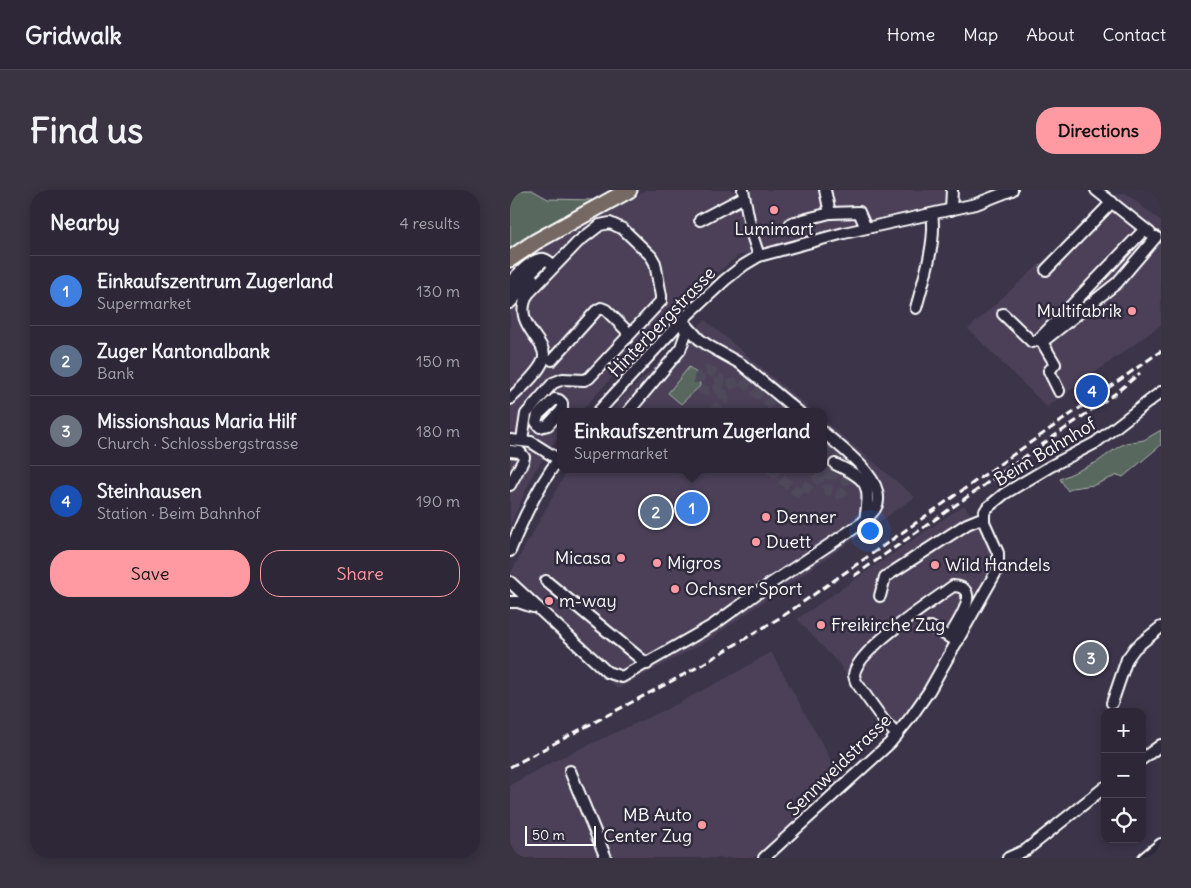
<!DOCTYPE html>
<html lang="en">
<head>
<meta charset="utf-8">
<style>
	:root { --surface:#2d2737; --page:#393342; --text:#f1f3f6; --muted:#a7a5ad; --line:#484452; --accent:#ff9aa2 }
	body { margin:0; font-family:Delius,sans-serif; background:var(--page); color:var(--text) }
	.controls { position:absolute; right:15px; bottom:15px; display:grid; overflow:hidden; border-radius:10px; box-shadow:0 2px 12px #0003 }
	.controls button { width:45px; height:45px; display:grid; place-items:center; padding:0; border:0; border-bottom:1px solid var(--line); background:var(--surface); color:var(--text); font:25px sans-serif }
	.scale { position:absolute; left:15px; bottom:12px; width:71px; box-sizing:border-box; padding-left:5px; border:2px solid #fff; border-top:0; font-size:14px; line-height:18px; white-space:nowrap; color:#fff; -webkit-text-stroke:4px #2f2a3d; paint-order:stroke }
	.you { position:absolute; left:359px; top:340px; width:18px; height:18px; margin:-12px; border:4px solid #fff; border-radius:50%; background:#1a73e8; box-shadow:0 0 0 8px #1a73e833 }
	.badge { display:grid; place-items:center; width:32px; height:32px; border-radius:50%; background:var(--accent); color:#fff; font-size:16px; font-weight:700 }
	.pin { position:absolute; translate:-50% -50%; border:2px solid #fff; box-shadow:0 1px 5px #0006 }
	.popup { position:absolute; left:47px; top:218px; width:270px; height:65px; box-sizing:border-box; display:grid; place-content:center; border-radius:10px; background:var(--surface); filter:drop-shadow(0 1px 4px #0005); font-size:16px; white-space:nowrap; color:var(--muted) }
	.popup b { font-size:19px; color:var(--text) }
	.popup::after { content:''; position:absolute; left:50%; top:100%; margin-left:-10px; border:10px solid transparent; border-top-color:var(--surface) }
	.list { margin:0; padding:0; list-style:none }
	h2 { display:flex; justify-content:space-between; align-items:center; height:65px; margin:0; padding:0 20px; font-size:21px }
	h2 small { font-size:16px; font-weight:400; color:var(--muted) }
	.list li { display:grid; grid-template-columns:32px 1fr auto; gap:15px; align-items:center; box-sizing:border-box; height:70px; padding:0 20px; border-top:1px solid var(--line) }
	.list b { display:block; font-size:19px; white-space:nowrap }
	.list p { margin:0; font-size:16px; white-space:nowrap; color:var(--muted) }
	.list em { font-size:16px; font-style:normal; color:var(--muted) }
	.actions { display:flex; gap:10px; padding:15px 20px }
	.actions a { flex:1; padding:11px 0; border:1px solid var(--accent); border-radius:20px; text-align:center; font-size:18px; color:var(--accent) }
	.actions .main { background:var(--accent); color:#111 }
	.icon { flex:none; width:28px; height:28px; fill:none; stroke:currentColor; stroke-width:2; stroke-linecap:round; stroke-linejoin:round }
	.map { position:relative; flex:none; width:651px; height:668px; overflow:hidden; border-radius:20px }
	header { display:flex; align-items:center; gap:30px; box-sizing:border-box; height:70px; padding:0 25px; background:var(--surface); border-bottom:1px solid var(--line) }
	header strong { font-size:24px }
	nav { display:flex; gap:28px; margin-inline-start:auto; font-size:18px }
	.intro { display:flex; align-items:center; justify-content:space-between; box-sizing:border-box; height:120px; padding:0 30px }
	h1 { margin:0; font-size:35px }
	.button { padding:12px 22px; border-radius:20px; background:var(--accent); color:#111; font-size:18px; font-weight:700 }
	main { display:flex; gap:30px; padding:0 30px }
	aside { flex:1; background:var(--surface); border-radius:20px; box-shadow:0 2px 12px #0003 }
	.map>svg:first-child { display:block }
	.built { fill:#4b4158 }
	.green { fill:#59685e; stroke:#acb4ae }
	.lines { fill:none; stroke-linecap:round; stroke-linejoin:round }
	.minor-tunnel { stroke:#50485b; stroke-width:10; stroke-dasharray:10 5; stroke-linecap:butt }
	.minor-casing { stroke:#fff; stroke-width:14 }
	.highway-casing { stroke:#fff; stroke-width:19 }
	.minor { stroke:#2f2a3d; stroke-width:10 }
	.highway { stroke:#766964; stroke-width:15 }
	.rail { stroke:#fff; stroke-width:3; stroke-dasharray:8 4; stroke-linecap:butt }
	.poi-dot { fill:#ff9aa2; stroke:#2f2a3d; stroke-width:2 }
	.labels { text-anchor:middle; stroke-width:5; stroke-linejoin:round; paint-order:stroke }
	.poi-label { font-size:18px; fill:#fff; stroke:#2f2a3d; text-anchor:start }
	.street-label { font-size:18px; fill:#fff; stroke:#2f2a3d }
</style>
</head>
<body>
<header>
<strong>Gridwalk</strong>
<nav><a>Home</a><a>Map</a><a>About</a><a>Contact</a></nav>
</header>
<div class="intro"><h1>Find us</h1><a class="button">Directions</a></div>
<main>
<aside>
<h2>Nearby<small>4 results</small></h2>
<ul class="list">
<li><span class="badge" style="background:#3f7fe0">1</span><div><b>Einkaufszentrum Zugerland</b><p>Supermarket</p></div><em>130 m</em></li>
<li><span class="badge" style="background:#5c6f8a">2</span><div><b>Zuger Kantonalbank</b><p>Bank</p></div><em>150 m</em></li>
<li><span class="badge" style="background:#6b7280">3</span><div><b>Missionshaus Maria Hilf</b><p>Church · Schlossbergstrasse</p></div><em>180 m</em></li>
<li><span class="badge" style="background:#1a4fb4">4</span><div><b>Steinhausen</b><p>Station · Beim Bahnhof</p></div><em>190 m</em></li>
</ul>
<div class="actions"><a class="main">Save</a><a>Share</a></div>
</aside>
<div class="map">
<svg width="651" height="668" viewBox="0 0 651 668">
	<rect width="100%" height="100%" fill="#3c3449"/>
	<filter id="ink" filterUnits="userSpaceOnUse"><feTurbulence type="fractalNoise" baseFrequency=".02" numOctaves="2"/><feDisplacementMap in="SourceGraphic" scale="10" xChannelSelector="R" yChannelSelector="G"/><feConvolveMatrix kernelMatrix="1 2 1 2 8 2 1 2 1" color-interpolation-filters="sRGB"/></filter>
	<g filter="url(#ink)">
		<g class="built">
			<path d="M136,0H446L448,8L432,15L356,38L260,62L229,65L176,108L70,222H51V243L24,282L0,336V80L31,58Z"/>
			<path d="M615,3L651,31V135L537,217L458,139L606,5Z"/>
			<path d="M195,130L304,222H100L119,201Z"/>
			<path d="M313,230L405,307L197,451L108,499L47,444L0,405V384L58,279H313Z"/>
			<path d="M454,315L470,338L478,356L482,370L480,383L418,495L393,528L378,544L328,473L287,429Z"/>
			<path d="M261,462L331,588L244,668H0V595L46,570L159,518L229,481Z"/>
		</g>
		<g class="green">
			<path d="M0,0H22L38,9L82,10L12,49L0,58Z"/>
			<path d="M179,177L189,185L190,196L171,214L158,203Z"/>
			<path d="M651,240V255L613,287L608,285L584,295L562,298L558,301L550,289L587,272L608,257L616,253L634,250Z"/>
		</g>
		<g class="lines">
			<g class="minor-tunnel">
				<path d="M203,222L214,209L209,187L207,184L197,180L189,187C185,213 220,195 231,190L270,222"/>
				<path d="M313,258L322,264L328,262"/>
				<path d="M260,279L291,305C294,301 298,295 302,292C310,287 326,281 334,287L337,296L333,302L328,304L319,301C313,290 319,283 325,274"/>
			</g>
			<g class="minor-casing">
				<g id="minor">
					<path d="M233,0L242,45L249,66"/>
					<path d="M315,0L320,23"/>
					<path d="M586,0L640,43"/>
					<path d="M441,20L442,0"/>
					<path d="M190,30L234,7"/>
					<path d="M281,33L320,23L349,22L356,38"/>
					<path d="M536,80L602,12"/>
					<path d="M0,92C7,85 23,67 34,69C38,70 41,73 44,76"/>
					<path d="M0,103L33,71"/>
					<path d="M0,113L23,89"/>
					<path d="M406,118C413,92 427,51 422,24"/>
					<path d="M493,124L522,152L528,150L635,39"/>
					<path d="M172,130L189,149L199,156L231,174L289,222"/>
					<path d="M42,170L86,121L91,118L96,120L115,139L117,142V148"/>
					<path d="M549,201L539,181L545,174L532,152L607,93L646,47"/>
					<path d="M0,209C11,198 27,185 33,171C41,151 0,136 18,104L68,52L90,35L100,33L113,39L141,66L145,73L151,106V111L79,188L74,190L53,189L43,193L16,224L12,250"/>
					<path d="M45,209L49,210L52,213V220L38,235L30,237L26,232L28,225Z"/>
					<path d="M88,222L172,130L215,90L234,75L249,66L334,43L466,14L502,0"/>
					<path d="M118,222L170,160L176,143L173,134"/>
					<path d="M0,250L21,252L51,271"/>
					<path d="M0,261L10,262L14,267L13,271L0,295"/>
					<path d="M325,274C358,290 361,294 355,330"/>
					<path d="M0,361C13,328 29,294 51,266"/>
					<path d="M36,391L137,474"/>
					<path d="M0,392L97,482L112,487L203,435L260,394L355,331C358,327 362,323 365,319C381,292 330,257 313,242"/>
					<path d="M370,406L375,387L457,334L474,327"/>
					<path d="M0,412H8L23,417"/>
					<path d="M421,437L439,447"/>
					<path d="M602,513L617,469L625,458L651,437"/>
					<path d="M387,545L374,531L346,492C346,492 344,486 344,485C346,460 423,411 443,396C474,397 446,435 439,447L448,451"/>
					<path d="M632,569L651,555"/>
					<path d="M60,581L96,668"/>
					<path d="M254,668L380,553L401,527L419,501L486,382L488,373V363L474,332V323L477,318L494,304L541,276L585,253L651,202"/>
					<path d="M498,668L516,660L595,597"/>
					<path d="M634,668L651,654"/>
				</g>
			</g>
			<g class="highway-casing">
				<path id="highway" d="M0,69L25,52L119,0"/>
			</g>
			<use href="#minor" class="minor"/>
			<use href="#highway" class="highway"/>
			<g class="rail">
				<path d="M344,386L606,203L630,183"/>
				<path d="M0,577L188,477L276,424L651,161"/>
			</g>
		</g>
	</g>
	<g class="poi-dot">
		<circle cx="264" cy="20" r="5"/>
		<circle cx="622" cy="121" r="5"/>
		<circle cx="256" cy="327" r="5"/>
		<circle cx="246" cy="352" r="5"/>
		<circle cx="111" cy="368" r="5"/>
		<circle cx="147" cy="373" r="5"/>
		<circle cx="425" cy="375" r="5"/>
		<circle cx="165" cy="399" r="5"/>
		<circle cx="39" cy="411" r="5"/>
		<circle cx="311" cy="435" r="5"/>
		<circle cx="192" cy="635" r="5"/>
	</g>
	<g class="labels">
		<g class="poi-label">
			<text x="264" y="45" text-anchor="middle">Lumimart</text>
			<text x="612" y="127" text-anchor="end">Multifabrik</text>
			<text x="266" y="333">Denner</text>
			<text x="256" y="358">Duett</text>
			<text x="101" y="374" text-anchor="end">Micasa</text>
			<text x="157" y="379">Migros</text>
			<text x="435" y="381">Wild Handels</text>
			<text x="175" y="405">Ochsner Sport</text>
			<text x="49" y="417">m-way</text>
			<text x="321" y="441">Freikirche Zug</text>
			<text x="182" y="631" text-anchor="end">MB Auto<tspan x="182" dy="21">Center Zug</tspan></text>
		</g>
		<g class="street-label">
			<text transform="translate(152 132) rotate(-46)" y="6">Hinterbergstrasse</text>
			<text transform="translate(535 262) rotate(-31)" y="6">Beim Bahnhof</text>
			<text transform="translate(329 575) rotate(-44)" y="6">Sennweidstrasse</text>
		</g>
	</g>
</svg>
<div class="controls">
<button>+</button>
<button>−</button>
<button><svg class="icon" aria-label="locate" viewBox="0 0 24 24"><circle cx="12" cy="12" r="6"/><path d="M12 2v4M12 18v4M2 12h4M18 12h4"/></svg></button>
</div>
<div class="scale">50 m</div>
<div class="you"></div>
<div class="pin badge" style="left:182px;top:318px;background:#3f7fe0">1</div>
<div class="popup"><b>Einkaufszentrum Zugerland</b>Supermarket</div>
<div class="pin badge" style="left:146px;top:322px;background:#5c6f8a">2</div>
<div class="pin badge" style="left:581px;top:468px;background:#6b7280">3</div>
<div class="pin badge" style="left:582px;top:201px;background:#1a4fb4">4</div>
</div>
</main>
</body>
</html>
